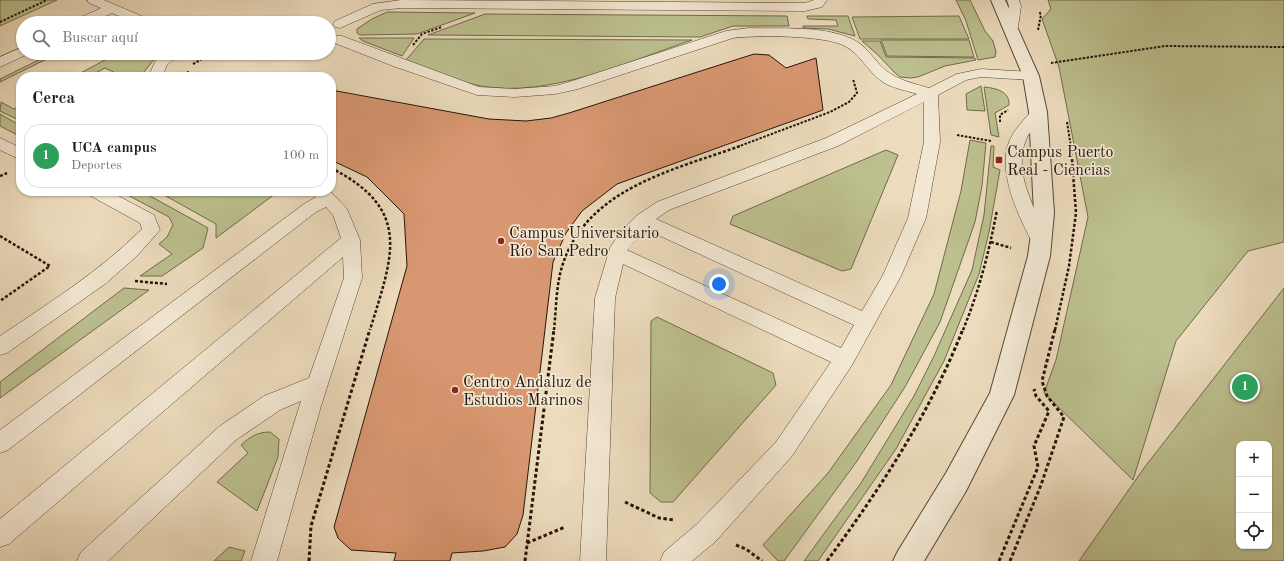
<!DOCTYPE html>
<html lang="es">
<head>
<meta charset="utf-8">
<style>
	:root { --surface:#fff; --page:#f2f2f2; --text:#222; --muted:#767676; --line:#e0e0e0; --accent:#b45309 }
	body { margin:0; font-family:"Old Standard TT",serif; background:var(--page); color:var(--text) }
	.controls { position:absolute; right:12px; bottom:12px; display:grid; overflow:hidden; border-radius:8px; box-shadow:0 1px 3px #0004 }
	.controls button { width:36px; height:36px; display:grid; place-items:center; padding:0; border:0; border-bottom:1px solid var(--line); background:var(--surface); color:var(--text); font:20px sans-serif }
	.you { position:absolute; left:719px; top:284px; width:14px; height:14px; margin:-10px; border:3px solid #fff; border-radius:50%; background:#1a73e8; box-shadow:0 0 0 6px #1a73e833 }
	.badge { display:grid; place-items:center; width:26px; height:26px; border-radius:50%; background:var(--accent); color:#fff; font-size:13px; font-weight:700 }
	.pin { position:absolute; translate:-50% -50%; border:2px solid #fff; box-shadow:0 1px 4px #0006 }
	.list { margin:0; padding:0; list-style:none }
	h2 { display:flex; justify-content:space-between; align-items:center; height:52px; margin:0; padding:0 16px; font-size:17px }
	h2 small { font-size:13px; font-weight:400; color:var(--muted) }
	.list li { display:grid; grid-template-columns:26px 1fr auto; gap:12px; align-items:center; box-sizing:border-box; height:64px; margin:0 8px 8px; padding:0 8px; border:1px solid var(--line); border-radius:16px }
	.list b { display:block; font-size:15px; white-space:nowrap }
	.list p { margin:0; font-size:13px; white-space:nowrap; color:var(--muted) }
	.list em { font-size:13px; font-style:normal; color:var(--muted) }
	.icon { flex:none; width:22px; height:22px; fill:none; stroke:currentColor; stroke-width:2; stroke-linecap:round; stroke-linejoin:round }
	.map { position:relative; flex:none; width:1284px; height:561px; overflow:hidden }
	.search { position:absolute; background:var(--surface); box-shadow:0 1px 3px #0004; left:16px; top:16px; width:320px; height:44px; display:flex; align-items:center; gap:10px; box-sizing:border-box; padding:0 14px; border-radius:22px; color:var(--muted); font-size:15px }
	.panel { position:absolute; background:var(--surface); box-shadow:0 1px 3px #0004; left:16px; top:72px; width:320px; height:124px; border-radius:16px }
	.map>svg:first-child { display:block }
	.green { fill:#bcbf8e; stroke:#706a4c; fill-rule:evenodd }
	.building { fill:#d89770; stroke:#24140b }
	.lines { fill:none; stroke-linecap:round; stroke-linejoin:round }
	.service-casing { stroke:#564637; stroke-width:1 }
	.tertiary-casing { stroke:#564637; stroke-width:2 }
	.path-far2 { stroke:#24140b; stroke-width:2; stroke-dasharray:2.5 1.5; stroke-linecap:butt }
	.path-far1 { stroke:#24140b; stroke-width:2.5; stroke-dasharray:3 2; stroke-linecap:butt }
	.path { stroke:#24140b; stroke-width:3; stroke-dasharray:3.5 2.5; stroke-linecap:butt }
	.service { fill:#f3e8d3; fill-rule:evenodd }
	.tertiary { fill:#f3e8d3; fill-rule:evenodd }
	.poi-dot { fill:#8f2418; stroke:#f3e8d3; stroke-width:1.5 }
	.labels { text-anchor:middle; stroke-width:3.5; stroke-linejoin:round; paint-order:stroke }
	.poi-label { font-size:16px; fill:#24140b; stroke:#f3e8d3; text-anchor:start }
</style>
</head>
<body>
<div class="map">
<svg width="1284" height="561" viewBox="0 0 1284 561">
	<rect width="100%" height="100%" fill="#ecdbbc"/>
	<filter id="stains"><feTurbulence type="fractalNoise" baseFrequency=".005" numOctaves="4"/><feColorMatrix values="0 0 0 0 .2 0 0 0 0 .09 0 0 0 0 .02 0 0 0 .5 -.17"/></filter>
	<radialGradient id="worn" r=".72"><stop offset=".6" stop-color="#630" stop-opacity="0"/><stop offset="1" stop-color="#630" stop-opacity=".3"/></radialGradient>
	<g class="green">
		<path d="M0,0H57L0,26Z"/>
		<path d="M956,0H970L985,31L993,41L996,52L995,57L978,60L966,21Z"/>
		<path d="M1048,0H1284V242L1248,251L1176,341L1133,480L1044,393L1056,360L1088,217L1059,67L1042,19L1051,9Z"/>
		<path d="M387,12L475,13L417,34L360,35L357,33V29L372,19Z"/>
		<path d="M485,14L787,16L789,26H733L700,37L428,35Z"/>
		<path d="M807,16H848L855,36L828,29L803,28V26H838L836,20L808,19Z"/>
		<path d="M959,16L969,39H860L852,17Z"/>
		<path d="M359,38H414L402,56L363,41Z"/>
		<path d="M424,39L692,40C627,62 549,98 481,86C459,82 428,68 406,60Z"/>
		<path d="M881,40H969L974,57L887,56Z"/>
		<path d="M862,41H880L886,57L975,58L976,60L945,66L918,77L910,78L900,77L894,72L878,55Z"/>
		<path d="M53,53H59L0,82V79Z"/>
		<path d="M118,53H159L140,77H124L105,68L88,77H73Z"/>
		<path d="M981,86L985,111L967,110L966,94Z"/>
		<path d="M984,87C995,88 1010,91 1009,105L995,113L999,137L991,135Z"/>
		<path d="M1,102L14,109L21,105V121L0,111Z"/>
		<path d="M0,114L21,126V137L0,126Z"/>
		<path d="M970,140L986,143L982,186L975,222L940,322L905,387L857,461L784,561H778L763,545L828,473L891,385L934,294L961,191Z"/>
		<path d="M991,146H994L993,167L1000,170L989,232L979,274L944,361L896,449L818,561H804L861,483L914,396L934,356L972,270L984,215Z"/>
		<path d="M886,150L898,155L851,269L842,271L730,224L733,216Z"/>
		<path d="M120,191H141L208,228L203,248L162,276H140L172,254L159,244L167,237L173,225L169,217Z"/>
		<path d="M157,191H279L216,238V224Z"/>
		<path d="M124,288L149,290L0,398V382Z"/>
		<path d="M1284,288V561H1079L1144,468ZM1239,444H1269V546H1239Z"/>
		<path d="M657,317L773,373L776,385L673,502H661L650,493L651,321Z"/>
		<path d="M270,432L279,439L278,457L257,511L217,482L248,453L241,445C250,437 257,432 270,432Z"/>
		<path d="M229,547L245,551L241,561H214Z"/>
	</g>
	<path class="building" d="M754,54L769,55L786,68L816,58L823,110L617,184L582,211L566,233L553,262L523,515L517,534L505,547L483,551L452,553L450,561H394L396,553L351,550L338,538L334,527L407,266L404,214L367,177L331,160V90L489,119L526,121L551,118L569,113Z"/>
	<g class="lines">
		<g class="service-casing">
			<g id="service">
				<path d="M87,0H104L151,20L153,23H135L112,13L91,23H73L75,20L101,8L89,3Z"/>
				<path d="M401,0L805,3L814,0H827L822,7L805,11L401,8L381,10L340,28L335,27L333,24L335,21L373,4Z"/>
				<path d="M1007,0H1019L1021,6L1018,27L1016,30H1006L1004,27L1009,6Z"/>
				<path d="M749,28C780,29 828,25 856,41C870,49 877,66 891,74C902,81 916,84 929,88L957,74L981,69L1031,72L1036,73L1038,76L1036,79L1031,80L981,77L966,80L938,95L940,142L926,218L901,276L852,365L792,456L715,542L692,561H660L664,552L697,524L776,442L831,362L623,264L615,298L606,561H580L595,298L610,248L619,234L636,216L657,202L826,138L917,94C905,90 890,88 880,80C867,70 860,54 845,46C824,35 757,35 733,38L578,89L555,94L515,97L477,95L393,66L332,42L330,39L332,36H342L479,87L515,89L555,86L569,82L726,31ZM924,102V142L908,218L883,275L862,311L656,219L669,210L838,146ZM645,229L854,325L841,348L627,250Z"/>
				<path d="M23,47V53L28,54L0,67V57Z"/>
				<path d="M165,53H180L167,65L162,77H148L156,60Z"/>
				<path d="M1038,107L1043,109L1046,112C1039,121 1030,130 1026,140C1012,172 1036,211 1049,240L1046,245L1040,247L1034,245C1019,219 997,171 1009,142C1014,129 1025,119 1033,109Z"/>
				<path d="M0,138L21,148V160L0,150Z"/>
				<path d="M87,191H109L154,215L160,230L136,257L105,284L7,353L0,355V336C49,303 100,271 142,229L140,223L89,195Z"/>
				<path d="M311,191H330L347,209L360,240L362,278L321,406L277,561H251L301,401L280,410L236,440L108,561H77L81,552L220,426L264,396L309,378L344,278L343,257L9,544L0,547V519L341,238L333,215L326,207L316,212L8,450L0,453V430L304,204L316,197Z"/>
			</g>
		</g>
		<g class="tertiary-casing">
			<path id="tertiary" d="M991,0H1005L1039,76L1047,112L1054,213L1050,256L1014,395L966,491L924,561H893L898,551L946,473L990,393L1028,256L1034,213L1029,112L1023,76Z"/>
		</g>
		<g class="path-far2">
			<path d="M0,22L47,0"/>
			<path d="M1038,30L1041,15L1039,11"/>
			<path d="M413,45L422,34L442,27"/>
			<path d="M1051,63L1165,46L1284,47"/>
			<path d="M193,64L213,53"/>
			<path d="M185,77L189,70"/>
			<path d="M1000,122V115L1008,110"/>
			<path d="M1067,122L1071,147"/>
			<path d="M957,135L991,141"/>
			<path d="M737,147L830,112L849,102L857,93L853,79"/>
		</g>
		<g class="path-far1">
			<path d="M331,168C414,210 392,257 370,330"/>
			<path d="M0,176L7,173"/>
			<path d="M0,236L50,266L0,301"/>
			<path d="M991,242L1011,248"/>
			<path d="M135,281L167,284"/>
			<path d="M554,330C556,311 556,289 561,270C584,189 671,171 740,146"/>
			<path d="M963,330C979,291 989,252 997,210"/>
			<path d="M1055,330L1069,266L1076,213L1071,146"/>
		</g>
		<g class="path">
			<path d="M625,502L659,518L674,520"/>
			<path d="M527,543L565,527"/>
			<path d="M736,545L746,549L762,561"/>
			<path d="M309,561L311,526L370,329"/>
			<path d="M525,561L554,329"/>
			<path d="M827,561C880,489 930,413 963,329"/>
			<path d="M999,561L1038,467L1034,446L1049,411L1036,396L1034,389"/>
			<path d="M1010,561L1041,485L1064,417L1047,396L1042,381L1055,329"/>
		</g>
		<use href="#service" class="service"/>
		<use href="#tertiary" class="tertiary"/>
	</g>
	<g class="poi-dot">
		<rect x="995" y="156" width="8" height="8" rx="2"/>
		<circle cx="501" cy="241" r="4"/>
		<circle cx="455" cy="390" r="4"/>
	</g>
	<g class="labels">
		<g class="poi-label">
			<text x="1007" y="157">Campus Puerto<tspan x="1007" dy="18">Real - Ciencias</tspan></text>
			<text x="509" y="238">Campus Universitario<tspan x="509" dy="18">Río San Pedro</tspan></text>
			<text x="463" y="387">Centro Andaluz de<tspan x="463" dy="18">Estudios Marinos</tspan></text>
		</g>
	</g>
	<rect width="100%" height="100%" filter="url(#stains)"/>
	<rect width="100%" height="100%" fill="url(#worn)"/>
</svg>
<div class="controls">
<button>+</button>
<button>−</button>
<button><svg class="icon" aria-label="locate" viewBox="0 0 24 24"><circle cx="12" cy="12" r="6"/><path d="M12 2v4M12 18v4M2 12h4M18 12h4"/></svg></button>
</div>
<div class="you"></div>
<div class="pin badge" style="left:1245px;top:387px;background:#2e9e5b">1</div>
<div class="search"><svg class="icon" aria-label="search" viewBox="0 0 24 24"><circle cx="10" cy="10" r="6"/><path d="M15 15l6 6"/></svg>Buscar aquí</div>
<section class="panel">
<h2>Cerca<small></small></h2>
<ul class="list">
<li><span class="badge" style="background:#2e9e5b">1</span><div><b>UCA campus</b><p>Deportes</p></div><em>100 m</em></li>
</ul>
</section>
</div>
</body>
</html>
